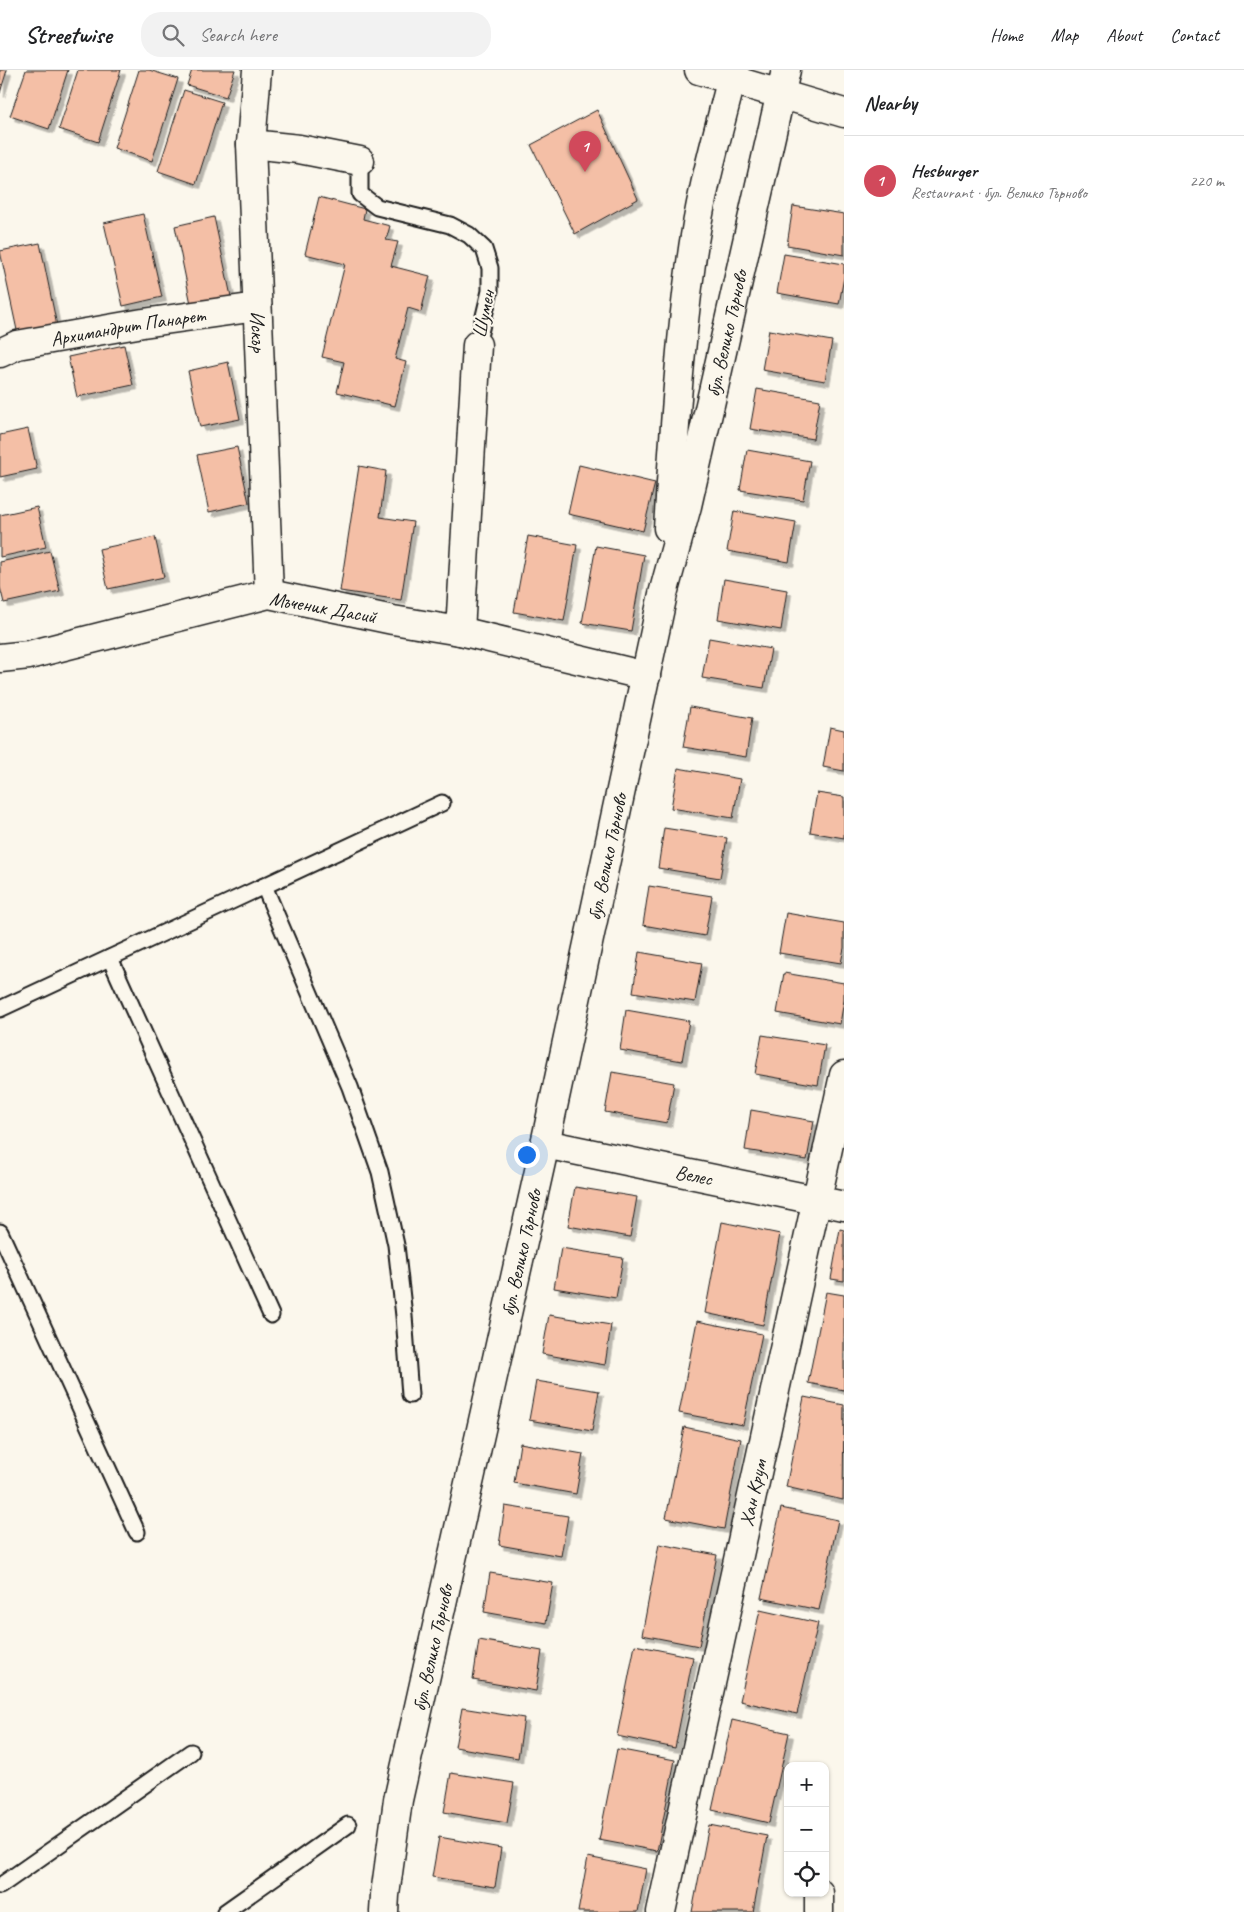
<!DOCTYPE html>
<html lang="en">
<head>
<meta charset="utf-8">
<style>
	:root { --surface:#fff; --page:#f2f2f2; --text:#202124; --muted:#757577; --line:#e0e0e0; --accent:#d1495b }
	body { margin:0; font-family:Caveat,sans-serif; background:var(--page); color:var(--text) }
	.controls { position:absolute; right:15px; bottom:15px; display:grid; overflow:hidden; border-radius:10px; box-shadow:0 1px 4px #0004 }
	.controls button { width:45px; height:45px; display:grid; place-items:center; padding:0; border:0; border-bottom:1px solid var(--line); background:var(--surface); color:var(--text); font:25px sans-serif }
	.you { position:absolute; left:526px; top:1084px; width:18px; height:18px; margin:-12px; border:4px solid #fff; border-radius:50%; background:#1a73e8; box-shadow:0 0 0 8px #1a73e833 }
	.badge { display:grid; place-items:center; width:32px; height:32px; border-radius:50%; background:var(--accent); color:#fff; font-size:16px; font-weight:700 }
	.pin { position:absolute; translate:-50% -41px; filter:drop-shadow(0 1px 2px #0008) }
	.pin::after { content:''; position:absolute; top:26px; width:18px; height:15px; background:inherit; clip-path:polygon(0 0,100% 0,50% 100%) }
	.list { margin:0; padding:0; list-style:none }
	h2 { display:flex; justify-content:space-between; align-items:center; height:65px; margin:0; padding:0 20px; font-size:21px }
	h2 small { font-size:16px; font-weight:400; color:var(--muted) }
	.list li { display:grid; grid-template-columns:32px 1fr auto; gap:15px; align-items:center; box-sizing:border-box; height:90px; padding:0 20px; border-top:1px solid var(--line) }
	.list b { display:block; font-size:19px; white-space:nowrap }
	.list p { margin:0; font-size:16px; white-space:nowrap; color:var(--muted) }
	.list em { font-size:16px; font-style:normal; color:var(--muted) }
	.icon { flex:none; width:28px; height:28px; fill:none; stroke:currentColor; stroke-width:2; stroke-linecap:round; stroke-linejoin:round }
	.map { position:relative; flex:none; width:844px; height:1842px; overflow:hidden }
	header { display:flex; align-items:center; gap:30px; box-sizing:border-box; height:70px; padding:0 25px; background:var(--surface); border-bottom:1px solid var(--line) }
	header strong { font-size:24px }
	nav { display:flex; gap:28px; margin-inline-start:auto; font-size:18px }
	.search { width:350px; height:45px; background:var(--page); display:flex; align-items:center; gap:12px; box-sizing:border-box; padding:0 18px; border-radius:20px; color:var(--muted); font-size:19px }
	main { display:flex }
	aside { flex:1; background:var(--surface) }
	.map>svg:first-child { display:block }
	.building { fill:#f4bfa6; stroke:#1c1c1c; filter:url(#shadow) }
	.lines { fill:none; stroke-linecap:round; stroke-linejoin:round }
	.service-casing { stroke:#1c1c1c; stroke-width:19 }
	.minor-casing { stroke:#1c1c1c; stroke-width:31 }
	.tertiary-casing { stroke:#1c1c1c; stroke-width:31 }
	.secondary-casing { stroke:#1c1c1c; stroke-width:31 }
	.service { stroke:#fbf7ec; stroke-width:15 }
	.minor { stroke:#fbf7ec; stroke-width:28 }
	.tertiary { stroke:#fbf7ec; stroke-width:28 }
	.secondary { stroke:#fbf7ec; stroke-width:28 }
	.labels { text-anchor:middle; stroke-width:4.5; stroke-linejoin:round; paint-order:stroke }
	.street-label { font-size:20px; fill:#1c1c1c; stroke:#fbf7ec }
</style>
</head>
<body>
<header>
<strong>Streetwise</strong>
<div class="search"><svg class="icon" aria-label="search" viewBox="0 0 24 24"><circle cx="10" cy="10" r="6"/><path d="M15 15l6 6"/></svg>Search here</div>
<nav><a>Home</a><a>Map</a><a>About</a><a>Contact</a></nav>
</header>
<main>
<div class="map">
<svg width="844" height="1842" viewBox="0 0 844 1842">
	<defs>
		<filter id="shadow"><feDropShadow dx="4.5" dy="4.5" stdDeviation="0" flood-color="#0004"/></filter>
	</defs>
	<rect width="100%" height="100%" fill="#fbf7ec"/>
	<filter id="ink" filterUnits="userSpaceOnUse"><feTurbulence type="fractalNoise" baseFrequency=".02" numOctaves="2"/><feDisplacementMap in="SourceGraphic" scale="10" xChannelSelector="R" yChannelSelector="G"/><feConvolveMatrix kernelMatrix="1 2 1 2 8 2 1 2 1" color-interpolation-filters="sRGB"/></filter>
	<g filter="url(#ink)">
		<g class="building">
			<path d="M0,0H7L0,23Z"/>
			<path d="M26,0H68L49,59L10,46Z"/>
			<path d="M78,0H121L98,72L59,59Z"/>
			<path d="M139,0H149L178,9L152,91L114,78Z"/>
			<path d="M192,0H235L226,27L187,15Z"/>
			<path d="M184,20L222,32L196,114L158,101Z"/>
			<path d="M597,40L638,129L575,164L531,75Z"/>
			<path d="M319,127L365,139L363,149L390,156L386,170L398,172L391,196L430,206L421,242L408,238L395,289L406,292L395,336L337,322L344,292L322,287L345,194L305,184Z"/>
			<path d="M793,136L844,144V185L787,175Z"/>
			<path d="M143,144L162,227L123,236L104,153Z"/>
			<path d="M214,147L232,231L192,239L175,156Z"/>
			<path d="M40,173L57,256L18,265L0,181Z"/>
			<path d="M784,184L844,194V207L839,234L777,223Z"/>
			<path d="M769,260L832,271L825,311L762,300Z"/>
			<path d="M124,275L133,315L77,327L68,287Z"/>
			<path d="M228,292L240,349L200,357L188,301Z"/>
			<path d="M757,319L820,330L813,369L750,359Z"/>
			<path d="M28,359L37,399L0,407V365Z"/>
			<path d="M237,377L249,433L209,442L197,385Z"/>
			<path d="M747,380L810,391L803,430L740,420Z"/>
			<path d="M579,395L655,413L643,461L568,444Z"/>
			<path d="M359,396L386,401L380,447L413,452L401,530L340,521Z"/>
			<path d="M37,437L46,477L0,487V445Z"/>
			<path d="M734,441L796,452L789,492L727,481Z"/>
			<path d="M528,466L577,475L564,551L514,542Z"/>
			<path d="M155,467L164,507L108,519L99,479Z"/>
			<path d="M596,476L644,485L631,561L582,553Z"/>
			<path d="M50,481L60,521L4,533L0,517V492Z"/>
			<path d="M724,509L787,520L781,560L718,549Z"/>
			<path d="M709,568L771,579L764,618L702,608Z"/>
			<path d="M690,637L752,648L746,687L683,677Z"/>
			<path d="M830,657L844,660V701L823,697Z"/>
			<path d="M678,698L740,709L733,748L671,738Z"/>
			<path d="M817,723L844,727V768L810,762Z"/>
			<path d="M664,758L727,768L720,808L658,798Z"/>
			<path d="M649,816L712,826L705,866L643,855Z"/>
			<path d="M786,843L844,853V878L841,893L779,883Z"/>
			<path d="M639,882L702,893L695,932L633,922Z"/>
			<path d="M784,903L844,913V930L840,954L777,943Z"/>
			<path d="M626,940L689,951L682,991L620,980Z"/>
			<path d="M762,965L825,975L818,1015L755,1004Z"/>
			<path d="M612,1002L674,1013L667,1053L605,1042Z"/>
			<path d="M751,1040L814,1051L807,1090L745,1080Z"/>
			<path d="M575,1117L637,1127L630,1167L568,1156Z"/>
			<path d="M722,1152L780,1164L763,1255L705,1243Z"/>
			<path d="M840,1159L844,1160V1211L831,1209Z"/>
			<path d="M561,1178L623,1188L616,1228L554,1218Z"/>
			<path d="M826,1222L844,1225V1320L808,1313Z"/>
			<path d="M549,1245L611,1255L605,1295L542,1284Z"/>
			<path d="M697,1251L762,1264L743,1355L679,1343Z"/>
			<path d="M536,1311L599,1321L592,1361L529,1350Z"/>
			<path d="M804,1327L844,1335L843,1430L786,1417Z"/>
			<path d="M684,1357L741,1369L724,1459L666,1448Z"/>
			<path d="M520,1373L583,1384L576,1424L514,1413Z"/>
			<path d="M505,1436L568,1446L561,1486L499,1475Z"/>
			<path d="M781,1438L838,1450L819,1540L761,1528Z"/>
			<path d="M659,1474L717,1485L699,1576L642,1565Z"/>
			<path d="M490,1503L553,1513L546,1553L484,1542Z"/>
			<path d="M760,1540L818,1553L797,1644L740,1631Z"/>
			<path d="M479,1570L542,1581L536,1621L473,1610Z"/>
			<path d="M635,1575L693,1587L675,1678L617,1666Z"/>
			<path d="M462,1638L524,1648L518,1688L455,1677Z"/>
			<path d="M732,1650L789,1663L769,1753L712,1740Z"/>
			<path d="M617,1679L675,1690L657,1781L599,1770Z"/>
			<path d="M451,1703L514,1713L507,1753L444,1742Z"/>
			<path d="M709,1755L767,1766L753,1842H692Z"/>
			<path d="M439,1767L501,1778L495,1817L432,1807Z"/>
			<path d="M588,1787L646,1799L638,1842H578Z"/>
		</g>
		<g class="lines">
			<g class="service-casing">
				<g id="service">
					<path d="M360,91V124L377,137L450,155L469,165L484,179L490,198V221L477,275"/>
					<path d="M264,816L350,1017L380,1102L396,1175L404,1246L410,1325"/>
					<path d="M110,888L271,1245"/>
					<path d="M0,939L442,733"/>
					<path d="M0,1162L137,1462"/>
					<path d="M0,1816L191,1682"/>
					<path d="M225,1842L348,1755"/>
				</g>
			</g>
			<g class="minor-casing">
				<g id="minor">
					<path id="s1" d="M257,0L251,74L269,524"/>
					<path d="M251,74L299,79L360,91"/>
					<path id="s2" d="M0,283L17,275L143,253L257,237"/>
					<path d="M460,561L477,275"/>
					<path d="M0,588L29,585L269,524L393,550L460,561L646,606"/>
					<path id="s3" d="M545,1074L844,1136"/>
					<path d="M819,1823V1842"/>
					<path id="s4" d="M661,1842L844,1005"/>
				</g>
			</g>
			<g class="tertiary-casing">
				<path id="tertiary" d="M699,0L844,43"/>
			</g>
			<g class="secondary-casing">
				<g id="secondary">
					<path d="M668,458C674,369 679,281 691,193C699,128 718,63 734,0"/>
					<path id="s5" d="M384,1842L385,1825L398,1730L545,1074L663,524L687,436L786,0"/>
				</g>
			</g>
			<use href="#service" class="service"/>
			<use href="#minor" class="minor"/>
			<use href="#tertiary" class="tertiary"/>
			<use href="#secondary" class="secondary"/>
		</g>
	</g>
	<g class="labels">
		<g class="street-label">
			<text transform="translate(483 244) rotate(-79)" y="7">Шумен</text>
			<text dy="7" stroke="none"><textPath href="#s2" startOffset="131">Архимандрит Панарет</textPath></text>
			<text dy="7" stroke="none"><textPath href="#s1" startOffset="262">Искър</textPath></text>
			<text dy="7" stroke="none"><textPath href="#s5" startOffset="1616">бул. Велико Търново</textPath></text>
			<text transform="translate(323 537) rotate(10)" y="7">Мъченик Дасий</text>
			<text dy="7" stroke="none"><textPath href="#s5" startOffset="1079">бул. Велико Търново</textPath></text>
			<text dy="7" stroke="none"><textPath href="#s3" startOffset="152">Велес</textPath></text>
			<text dy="7" stroke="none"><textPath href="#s5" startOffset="674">бул. Велико Търново</textPath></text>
			<text dy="7" stroke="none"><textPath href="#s4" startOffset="429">Хан Крум</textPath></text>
			<text dy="7" stroke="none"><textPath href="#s5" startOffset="269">бул. Велико Търново</textPath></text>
		</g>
	</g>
</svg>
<div class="controls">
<button>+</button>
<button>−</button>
<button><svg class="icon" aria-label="locate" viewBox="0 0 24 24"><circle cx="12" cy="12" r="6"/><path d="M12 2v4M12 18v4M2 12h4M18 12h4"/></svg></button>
</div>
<div class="you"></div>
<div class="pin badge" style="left:585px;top:102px">1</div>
</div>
<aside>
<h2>Nearby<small></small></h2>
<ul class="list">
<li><span class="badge">1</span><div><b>Hesburger</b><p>Restaurant · бул. Велико Търново</p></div><em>220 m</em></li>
</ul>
</aside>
</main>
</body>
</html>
